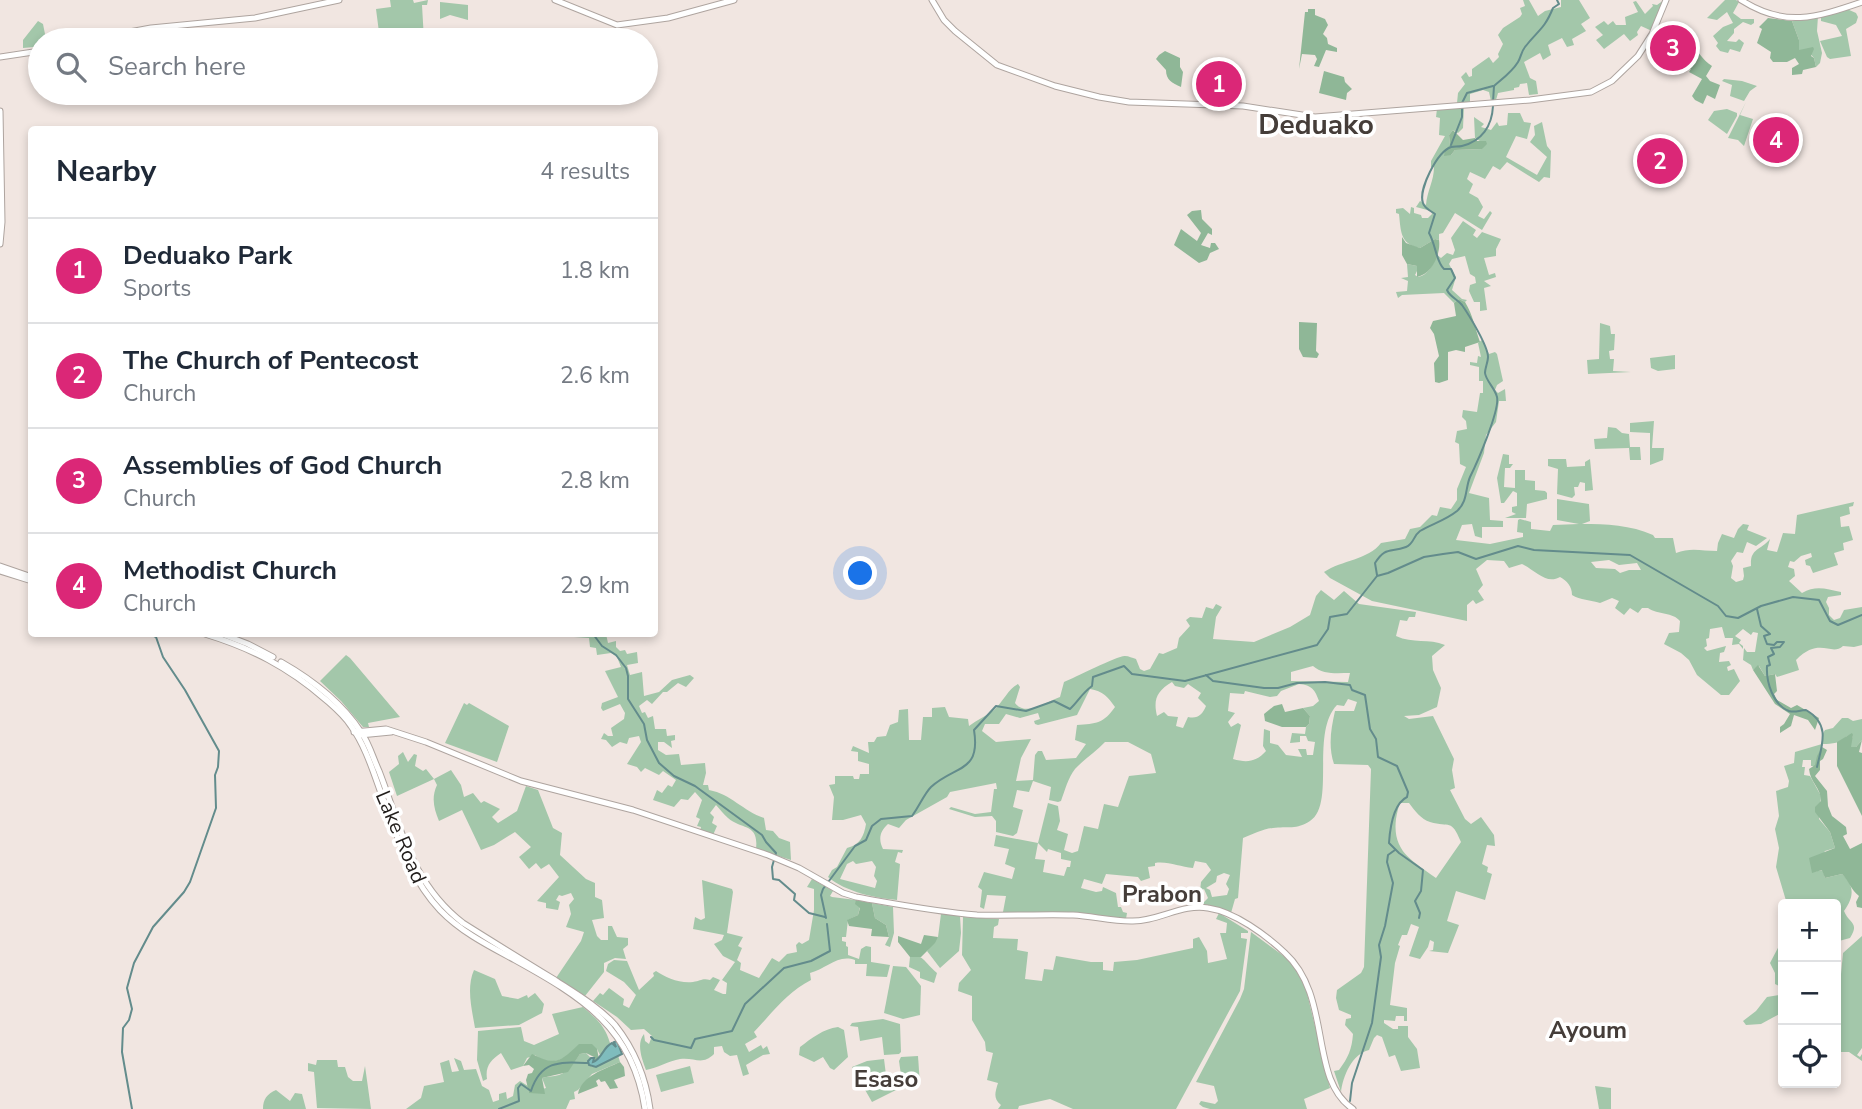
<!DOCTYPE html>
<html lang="en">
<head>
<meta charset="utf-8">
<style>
	:root { --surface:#fff; --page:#f6f6f7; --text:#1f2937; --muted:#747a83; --line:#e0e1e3; --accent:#db2777 }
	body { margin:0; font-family:"Nunito Sans",sans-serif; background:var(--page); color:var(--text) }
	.controls { position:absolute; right:21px; bottom:21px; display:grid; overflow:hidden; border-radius:7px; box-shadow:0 4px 10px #0003 }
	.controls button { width:63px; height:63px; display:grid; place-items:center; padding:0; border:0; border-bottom:2px solid var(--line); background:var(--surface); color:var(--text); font:35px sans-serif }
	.you { position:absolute; left:861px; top:574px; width:24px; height:24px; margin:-18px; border:5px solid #fff; border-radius:50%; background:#1a73e8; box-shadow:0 0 0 10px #1a73e833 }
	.badge { display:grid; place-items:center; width:46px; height:46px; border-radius:50%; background:var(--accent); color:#fff; font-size:23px; font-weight:700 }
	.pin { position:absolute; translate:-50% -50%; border:4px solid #fff; box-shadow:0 2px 7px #0006 }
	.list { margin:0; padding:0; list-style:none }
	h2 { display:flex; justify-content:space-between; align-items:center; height:91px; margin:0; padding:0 28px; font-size:30px }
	h2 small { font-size:23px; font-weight:400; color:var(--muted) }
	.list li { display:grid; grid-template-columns:46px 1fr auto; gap:21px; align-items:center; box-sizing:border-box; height:105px; padding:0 28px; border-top:2px solid var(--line) }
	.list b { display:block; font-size:26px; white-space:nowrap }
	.list p { margin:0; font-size:23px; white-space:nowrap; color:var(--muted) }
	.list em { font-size:23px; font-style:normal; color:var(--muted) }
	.icon { flex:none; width:38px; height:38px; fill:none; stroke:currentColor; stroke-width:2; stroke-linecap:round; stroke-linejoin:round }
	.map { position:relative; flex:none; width:1862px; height:1109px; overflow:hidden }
	.search { position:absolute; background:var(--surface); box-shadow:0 4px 10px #0003; left:28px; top:28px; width:630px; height:77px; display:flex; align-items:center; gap:18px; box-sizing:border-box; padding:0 24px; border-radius:38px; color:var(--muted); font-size:26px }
	.panel { position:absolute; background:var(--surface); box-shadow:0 4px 10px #0003; left:28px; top:126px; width:630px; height:511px; border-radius:7px }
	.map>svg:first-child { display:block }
	.green { fill:#a3c7aa; fill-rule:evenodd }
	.forest { fill:#8fb797 }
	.water { fill:#7fbcbd; stroke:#638c8c; stroke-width:2 }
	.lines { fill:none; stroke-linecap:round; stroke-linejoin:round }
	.stream { stroke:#638c8c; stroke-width:2 }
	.secondary-casing { stroke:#aea49f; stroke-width:7 }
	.secondary { stroke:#fff; stroke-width:5 }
	.labels { text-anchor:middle; stroke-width:7; stroke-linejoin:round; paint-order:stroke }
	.street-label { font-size:21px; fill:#211d1b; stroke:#fff }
	.quarter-label { font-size:24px; font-weight:bold; fill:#453d39; stroke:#fff }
	.district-label { font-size:28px; font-weight:bold; fill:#453d39; stroke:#fff }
</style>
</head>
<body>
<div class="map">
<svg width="1862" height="1109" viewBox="0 0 1862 1109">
	<rect width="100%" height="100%" fill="#f1e6e1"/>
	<g class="green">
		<path d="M390,0H413L414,3L428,0L427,5H422L424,40H380L376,9L391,7Z"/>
		<path d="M1523,0H1529L1538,16L1545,11L1561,7V0H1579L1590,18L1581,24L1586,31L1572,39L1574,45L1567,47L1562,38L1548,45L1551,55L1543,60L1540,53L1524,62L1530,78L1536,81L1538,94L1529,95L1527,83L1520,84L1519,87L1514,88V90L1498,93L1496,100L1491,101L1489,92L1483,90L1470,94V102L1457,103L1458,93L1465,84L1461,77L1466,72L1469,77L1472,76V69L1489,57L1493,63L1499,57L1498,54L1503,44L1498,35L1503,28L1520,17L1522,14L1520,8L1525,6Z"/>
		<path d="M1664,0L1652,31L1641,26L1637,32L1638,35L1630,41L1624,34L1604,49L1596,40L1603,35L1595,27L1604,21L1608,25L1613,21L1616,25H1626L1625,17L1638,12L1633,2L1636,1L1645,14L1653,6L1652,4L1657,5Z"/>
		<path d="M1725,0H1736L1739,2L1733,13L1741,19H1754V23L1751,25L1743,22L1734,29V33L1727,41L1736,42L1739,39L1744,43L1740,52L1730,49L1728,53L1720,51L1716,46L1718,43L1713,36L1723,27L1733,23L1727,12L1717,20L1707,18Z"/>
		<path d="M440,2L468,5V20L450,15L440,19Z"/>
		<path d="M1847,9L1856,13L1858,17L1856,23L1846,29L1851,56L1830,59L1827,57L1820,41L1842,36L1836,25L1821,21V16Z"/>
		<path d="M1818,16L1817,31L1822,53L1820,63L1816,67L1814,58L1807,50L1799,51V40L1792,21Z"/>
		<path d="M38,21L43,24L46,39L40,40V43H36L34,47L23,48V40Z"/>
		<path d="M1208,67L1230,68L1229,101L1208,100Z"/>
		<path d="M1724,79L1742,81L1757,86L1750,91L1744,101L1730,96L1732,85L1722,81Z"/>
		<path d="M1746,102L1740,115L1753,119L1744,146L1738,140L1728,138Z"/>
		<path d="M1464,106L1463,128L1458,133L1453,130L1449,135L1451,155L1455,150L1482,149L1483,143L1475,138L1474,117L1484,124L1481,127L1491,130L1497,122L1499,126L1507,125L1508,113H1520L1524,122L1531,123L1527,139L1516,136L1506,157L1537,175L1547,157L1530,142L1535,135L1534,126L1542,122L1547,146L1551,151L1550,178L1544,177L1539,182L1507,162L1500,170L1493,166L1485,179L1470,172L1467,179L1473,184L1469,193L1478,198L1483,207L1478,216L1484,219L1490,211L1492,213L1482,230L1455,213L1443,233L1439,234V240L1435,239L1420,248C1400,244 1401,232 1399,214L1396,213V209L1403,208L1410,214L1411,207L1414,208V213L1421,215L1422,218H1428L1432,214L1431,211L1416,207L1420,201L1426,205C1427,191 1434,181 1434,167H1431V161L1445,136L1439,135L1440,118L1436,117L1437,109Z"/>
		<path d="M1727,109L1737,113V116L1727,134L1708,120L1714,111Z"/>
		<path d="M1463,221L1476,230L1473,235L1477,238L1482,232L1501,239L1496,249V256L1484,258L1489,275L1495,273L1496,277L1484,281L1491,286L1484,288L1487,310L1480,311V302H1474L1469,291L1470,285L1476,283L1475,277L1470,274L1465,256L1452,259L1449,264L1456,277L1452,290L1462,299L1467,300L1465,302L1459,299L1454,303L1444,293L1402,295L1398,298L1396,292L1407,291L1408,281L1401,278L1408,277L1407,264L1417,266L1418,269L1415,275L1418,277C1428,275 1433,265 1437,255L1441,258L1447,253L1453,255L1455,250L1451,238Z"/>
		<path d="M1600,323L1610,326L1611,334H1615L1614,350L1609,351L1610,359H1614L1613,371L1631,372L1588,374L1587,360L1599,359Z"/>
		<path d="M1482,340L1489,354L1495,352L1497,354L1503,381L1497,385L1495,390L1498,393L1505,389L1506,401H1499L1496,422L1486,435L1484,453L1469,493L1489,498L1490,520L1503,521V527H1482V538L1475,536L1472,524L1462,525L1456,540L1490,544L1523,537V533L1517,532L1518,520L1520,519L1531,522V529L1550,531L1553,525L1579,524L1557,520V499L1589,504L1590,521L1582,524C1606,524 1631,525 1653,535L1655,538H1673L1676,553C1691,547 1702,551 1717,551L1718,543L1722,534L1734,538L1738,529L1743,524L1749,525L1747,530L1767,538L1756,546L1747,542L1743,553L1737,552L1731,561L1733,566L1731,578L1736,582L1743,580L1744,576L1743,568L1751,566C1750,548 1760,551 1770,539L1767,550L1777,552L1783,533L1795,534L1797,515L1854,502L1853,506L1849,507L1850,514L1840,517L1841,527L1849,526L1853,540L1843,543L1844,550L1834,553L1838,565L1813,573L1810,566L1806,565L1805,560L1812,557L1811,553L1801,556L1794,562L1790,561L1788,567L1794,569L1795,576L1789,581L1802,593C1816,585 1826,589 1841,592V595L1828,597L1826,602L1829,608V615L1834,620L1840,618L1844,610L1862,607V645L1854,647L1843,646C1831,657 1820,636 1796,660L1799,670L1777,677L1775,674L1765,676L1759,666L1753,670L1751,665L1743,660L1744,648L1747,652H1755L1758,633L1753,632L1751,635L1743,629L1735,636L1741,640L1739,643L1743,646V649L1739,644L1732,645L1733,638H1725L1722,627L1710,629L1709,638L1706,639L1707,646L1704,648L1707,651L1726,646L1724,652L1720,653L1719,662L1729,661L1731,665L1727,667L1728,671L1734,669L1740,681L1729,695H1721L1697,675L1689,660L1681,653L1664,644L1669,633L1679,632L1680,621C1673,612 1658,615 1648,608H1642L1638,613L1630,608L1624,615L1615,608L1619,601L1612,598L1600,603C1591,600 1580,600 1572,595C1572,586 1567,581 1560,577C1546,585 1535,570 1522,564L1509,568L1504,561L1487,560L1476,569L1483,585L1478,591L1484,600L1476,604L1473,600L1467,605V621L1372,601L1330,578L1324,572C1342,560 1368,560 1381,543L1405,539L1410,529L1420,527L1432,515L1437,516L1440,507L1451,509L1457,500V489L1466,467L1460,464L1459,444L1455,442L1457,431L1467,429L1466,421L1462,417L1463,410L1477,412L1480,393H1483V381H1479V367L1470,365V362L1477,363L1478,356L1481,357L1478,343ZM1609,560L1619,565L1637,563L1641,570H1629L1620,573L1615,569L1596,568L1591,562Z"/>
		<path d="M1675,355V369L1658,371L1651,368L1650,358Z"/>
		<path d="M1654,421L1652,448H1664L1663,460L1650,465V433L1630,432V423Z"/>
		<path d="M1608,427L1616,428L1622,433L1629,434L1630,447H1640L1641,460H1630L1629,448L1595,449L1594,439L1607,438Z"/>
		<path d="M1503,454L1509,455V464H1513L1510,468H1505L1504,487L1515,488V470H1525V480L1535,481V490L1545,491L1547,493V499L1527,504L1526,518H1505L1516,514L1512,512V507L1517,506V493L1513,491L1504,503H1501L1497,478Z"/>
		<path d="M1548,459H1566L1567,467L1585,466V462L1590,459L1593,490L1585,491V483L1580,482L1578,487H1574L1575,495L1572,498L1557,494L1558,469L1548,466Z"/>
		<path d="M1321,590L1334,600L1344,591L1359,604L1416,612L1415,617H1409L1407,621L1400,620L1396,636C1413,644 1429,638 1445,645L1432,656L1433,670L1441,688L1437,707L1419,715L1404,716L1409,719L1433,716L1454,759L1452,770L1455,788L1450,790L1465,819L1471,824L1481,817L1494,835L1495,846L1487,845L1482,864L1488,867L1487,872L1492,874L1485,900L1456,891L1447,921L1459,925L1448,953L1429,951L1433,950L1434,942L1430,940L1428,947L1420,959L1409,956L1419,927L1411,924L1407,935H1402L1398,945L1400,946L1395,963L1390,1005L1407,1008V1021H1404V1016H1396L1395,1021L1384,1020V1023L1393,1029H1398V1026H1408V1037L1417,1049L1420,1068L1401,1071L1395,1055L1389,1057L1382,1037L1377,1035L1374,1038L1369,1050C1352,1054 1343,1076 1341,1092L1334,1071L1339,1070C1348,1058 1352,1049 1353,1034L1345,1025L1346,1019L1351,1018V1015L1339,1010L1336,998L1337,990L1361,973L1364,967L1371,769L1368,765L1334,764C1328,746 1331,729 1335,711H1354L1357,702L1348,699L1344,706L1337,705C1310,733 1336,804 1310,821C1297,830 1287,826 1273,828C1263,829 1253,834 1243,838L1238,898L1235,899L1231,913L1215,907L1201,905L1208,898L1204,889L1200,891L1201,882L1211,870L1206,863L1195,861L1193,868C1180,867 1168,861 1155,863V866L1148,867L1150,878L1141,881L1138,877L1106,874L1102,884L1084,879L1081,888L1096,892L1102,891L1103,887L1116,893L1118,907H1121L1123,912L1127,913L1126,919L1071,912H1003L1006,896L987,895L984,909L980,907L982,890L978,887L984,872L1012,879L1015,868L1005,864L1009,849L994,846L996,835L1038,843L1035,859L1045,860L1043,872L1064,876L1067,867H1070L1071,861L1061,859V853L1048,849L1047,852L1038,843L1048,803L1058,806L1060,821L1057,830L1068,834L1064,850L1072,853L1078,851L1084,826L1098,829L1104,804L1118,807L1129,776L1156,773L1151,754L1128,742H1105C1096,752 1084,759 1075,769C1068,778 1065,790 1061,801L1058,802L1049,800L1051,787L1033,781L1029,792L1017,790L1013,807L1023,810L1017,833L1013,836L996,832V821L992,816L975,817L949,809L951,807L975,814L991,812L994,789H997L996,783L950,792L947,797L906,820L899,828L888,824C880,831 878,839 883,849L903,850L902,853L898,852L895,862L900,864L897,900C875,898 846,892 828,877L832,870L837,867L847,848C860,845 864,836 866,824L861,815L843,820H832L834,797L829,785L835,784V776H853L854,779H859L860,774H869V764L858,761V752L851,751L853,746L869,753L868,742H874L877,737L886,736L890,725L898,722L899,710L908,709L909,740H921L923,717H932V708L945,707L949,717L968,719L969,726C977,720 986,716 994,710C1003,702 1008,689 1018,684L1020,687L1015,703C1026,717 1046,702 1060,697L1064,682C1074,678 1119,655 1125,656C1129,656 1132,658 1136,659L1140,669L1144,671L1150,669L1159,653L1163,654L1177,648L1179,638L1190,626L1186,620L1190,617L1202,618L1206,607L1213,609L1216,604L1222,607L1216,617L1213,639L1254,642L1290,627L1310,615L1316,596ZM1313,666C1323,675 1337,673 1350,673L1348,682L1291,681V672ZM1172,682L1175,686L1184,688L1188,684L1201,693L1198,698L1206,706C1202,715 1198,719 1188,717L1183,728L1176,726L1178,717L1168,716L1164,712L1157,716C1153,699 1157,691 1172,682ZM1299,684C1312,685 1315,690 1319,701L1313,706L1303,708L1310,716L1309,724L1306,727L1305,734L1292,733L1290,743L1300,742V736H1306L1308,741L1315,742L1313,755H1307L1306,749H1298L1302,757L1286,755L1278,745L1270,743V731L1264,729L1263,746L1266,751C1256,762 1247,763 1233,759L1241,725L1238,723L1231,727L1228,722L1235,713L1228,711L1230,693L1244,694L1245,691L1270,697L1277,696L1281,691ZM1090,689C1103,691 1108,697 1115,707C1104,723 1096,724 1077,725L1075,740L1086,744L1076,758L1046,760L1042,751H1038L1035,755L1033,780L1016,781L1021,758L1031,739L996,742L982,731L985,724H999L1006,714L1020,718L1038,713L1040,719L1034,721L1035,724L1038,725L1077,715ZM1400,803H1409C1415,811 1421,819 1430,822C1450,828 1451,818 1461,842L1436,878C1413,861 1392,852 1396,819C1397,813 1398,808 1400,803ZM853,861L856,864L872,861L876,867L874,876L877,881L875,888L840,879L847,864ZM1224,873L1230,875L1226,884L1229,889L1227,895L1212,897L1210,890L1206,888L1216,882L1217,876Z"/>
		<path d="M575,634H606L608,643L616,641V647L620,651L625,650L627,654L637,652L638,663L627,665L630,675L642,672L644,696L659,692L672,680L690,675L694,678L686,687L678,683L667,692H663L652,704L647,700L639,706L642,713L645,712L648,718L653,716L655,729H666L667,736L675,735V740L671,741L672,748L664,742H658V750L666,755L679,754L681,765L705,763L706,773L703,785H708L709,790C731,794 743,811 764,818L766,830L773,831L779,838L790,842L791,860L756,849C759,823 742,830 728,818C723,814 720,809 716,805L710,813L714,817L712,823L717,826L713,835L700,831L701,827L697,826L700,819L696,817L702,800L695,792L688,800L681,799L674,807L653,800L657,790L662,793L668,785L672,787L676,780L663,771L659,775L645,768L641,772L637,767L627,764L641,742L639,736L629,738L627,744L620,742L612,747L606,740L601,739L604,733L608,736H613L611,728L624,719L625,713L620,704L603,711L601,708L602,703L618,697L605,671L621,667L617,657L611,653L597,655L596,648L590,647L589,638L574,637Z"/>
		<path d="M346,655L350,658L400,717L368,723L369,727H363L341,701L320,681Z"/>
		<path d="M464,703L467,705L469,703L509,726L497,762L445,743Z"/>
		<path d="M1842,718H1848L1853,721L1862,719V740L1856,747H1851L1850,745L1853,735L1847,736C1841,743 1832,744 1823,744L1815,766H1811V760H1803L1802,767H1805L1804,775L1810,776L1821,796L1819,819L1830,832L1835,848L1825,851L1812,872L1823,870L1825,878L1842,874C1855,886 1854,897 1844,911C1849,924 1860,922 1850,938L1839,941L1836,962V904H1787L1776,867L1779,848L1775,829L1779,816L1776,791L1788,787L1789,781L1784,766L1794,763L1795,752L1822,744V735L1825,730L1833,728Z"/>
		<path d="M403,752L408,762L414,754L417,755L415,766L423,771L426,769L434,779L451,770L461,785L464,797L473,793L481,803L484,801L500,809L492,817L498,823L517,811L526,786L538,790L553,828L562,833L560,855L586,879L595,883V897L602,900L604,918L592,920L597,936L601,940H608V926H612L617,937L628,938V945L623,949L626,959L615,958L604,963V972L585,996L556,978L581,941L584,932L566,927L571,914L569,905L574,899L571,893L562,896L559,895L556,900L560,902L558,910L546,908V903L537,901L559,877L549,864L541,869L536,863L529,869L519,857L531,847L515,832L494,845L481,850L462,810L439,821C434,809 431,798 437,785L434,779L397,796L389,772L399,764L398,756Z"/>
		<path d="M812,879L833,891L830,896L832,897L856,900L860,907L858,915L848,920L846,937H842V941L846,942V946L848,947V955L859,959L861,949L866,946L871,947V962L890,965L887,977L866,976L867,964H855V960C837,954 827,969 810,973L811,980C787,992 772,1013 754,1032L757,1037L745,1044L749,1052L761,1045L763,1049L767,1046L770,1054L763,1055L746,1065L749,1074L743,1076L737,1055L730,1056L724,1052L722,1046L714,1047V1054C702,1066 695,1057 680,1059C669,1061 657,1068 646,1070C642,1059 636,1044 644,1034L645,1041L649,1044L652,1036L644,1029L631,1030L617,1017L593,1001L600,993L603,995L609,988L624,999L623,1005L629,1008L636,995L624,982L606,971L608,964L614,960L627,961L639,990L654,976L653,973L656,971C665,977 680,984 693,982C701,981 702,978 710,980L713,977L720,980L714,990L723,994H726L727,983L722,980L735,962L723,956L714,944L722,940L724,935L693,929L695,917L701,920L705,918L702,880L732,889L733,892L727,933L743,937L738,946L742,948L737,960L741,963L740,970L759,978L772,958L779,962L787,954L797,952L796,945L799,942L802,944L809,940L814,910V889L807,887Z"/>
		<path d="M872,903L893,907L894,933L890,947L885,945L889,937L886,925L875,918Z"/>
		<path d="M1219,913L1248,931V933H1241V938L1247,939L1240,991L1176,1109H1073L1050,1099L1019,1106L1018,1109H998L1001,1105C993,1098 995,1093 998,1083L987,1080L993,1053L986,1051L985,1042L972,1020V996L958,991L959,983L971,970L962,955L963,917L999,919L998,925L994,927L993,938L1018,939L1017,950L1028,952L1025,979L1042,981L1044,969L1053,970L1056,956L1091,962H1103V970L1113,971L1114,962L1137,960L1193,948V939L1199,937L1207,951L1208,963L1227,959L1220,933H1226L1227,923L1216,919Z"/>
		<path d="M941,914L960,916L961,933L959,951L940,968L927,951L938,937Z"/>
		<path d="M1251,932L1285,957L1295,968L1306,989L1330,1088L1304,1099L1307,1109H1210L1203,1107L1199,1104L1201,1101L1215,1104L1218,1101L1214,1086L1196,1082L1240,999L1244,989Z"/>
		<path d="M1862,936V1048L1857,1055L1860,1057L1862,1054V1061L1849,1052H1836V980L1841,974L1843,953Z"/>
		<path d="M1780,944H1783V1012L1761,1024L1746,1025L1743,1021L1756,1011L1767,997L1779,995V986L1775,984V973L1770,963Z"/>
		<path d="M916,955C924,957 930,968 937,973L934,983L920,978V972L909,967L910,957Z"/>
		<path d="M893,966L906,967L921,986L920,1015L903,1019L884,1013Z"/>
		<path d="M474,970L495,979L502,996L518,999L527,995L528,998L535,993L544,1004L542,1013L519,1025L475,1028C472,1010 466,988 474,970Z"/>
		<path d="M583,1007C597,1019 605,1026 610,1043L600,1055L597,1049L570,1053C561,1063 545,1064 535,1055L527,1058L523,1066L511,1070L501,1053C491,1060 485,1066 487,1079L483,1081L477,1060L478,1031L521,1027L524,1041L534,1045L559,1034L552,1014Z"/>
		<path d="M883,1019L900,1024L901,1052L899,1054L884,1055L882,1037L860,1041L858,1027L850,1026L852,1023Z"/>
		<path d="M838,1027L844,1030L848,1057L834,1070L830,1068L823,1057L814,1062L799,1055L800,1047C812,1038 823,1029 838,1027Z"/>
		<path d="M586,1053L591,1058L588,1061L592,1067H596L618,1055L620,1062L592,1074L578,1090L574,1092L575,1099L570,1100L566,1109H406L421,1098L424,1086L444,1082L440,1063L449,1060L452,1072L459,1071L454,1058L461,1061L464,1070L476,1069L482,1086L489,1090L493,1102L499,1100V1094L506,1092L507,1099L513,1096L515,1085L520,1081L528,1086L529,1093L546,1088L542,1078C548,1076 553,1077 559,1075C569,1072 574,1062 580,1054Z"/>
		<path d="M918,1056L920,1085L903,1089L899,1061L901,1057Z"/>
		<path d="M884,1059L886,1075H897L898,1089L872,1102L852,1067L867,1061Z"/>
		<path d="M317,1060H337L338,1067H345L348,1077L353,1081H362L365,1066L371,1109L317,1108L314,1072L308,1071V1063L316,1065Z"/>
		<path d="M690,1066L694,1083L661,1092L656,1075Z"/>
		<path d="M1595,1086L1611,1088V1109H1599Z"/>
		<path d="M276,1090L290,1101L295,1093L302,1094L306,1109H263C263,1099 267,1094 276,1090Z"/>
	</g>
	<g class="forest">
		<path d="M1308,9H1315V15L1325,19L1328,25L1323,34L1327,38L1328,44L1337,48V52L1326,50L1319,67L1314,66L1317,59L1315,55L1302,54L1299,69L1305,12H1308Z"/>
		<path d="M1768,18L1792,21L1799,40V50L1813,47L1814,49L1811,56L1814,58L1816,67L1803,70L1802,74L1792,75V68L1799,64L1795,58L1787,62H1773L1770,58L1771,52L1757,43L1762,29L1759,27Z"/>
		<path d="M1691,45C1699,51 1702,60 1712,66L1706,76L1710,81L1720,85L1715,99L1707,95L1703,104L1695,100L1692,96L1702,79L1689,72L1691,69L1686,65L1693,55L1687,49Z"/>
		<path d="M1165,51L1180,58V67L1183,72L1181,87C1172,83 1166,80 1166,70L1156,59L1159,55Z"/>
		<path d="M1324,71L1344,77L1345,82L1352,89L1347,93L1346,100L1319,93Z"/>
		<path d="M1759,122L1778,126L1781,133L1771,134L1774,151L1766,150L1755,138Z"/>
		<path d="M1453,130L1463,140L1475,138L1477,141H1486L1487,144L1482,149L1455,150L1451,155L1444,156L1445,150L1450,145L1449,135Z"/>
		<path d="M1201,210L1202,219L1212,229V235L1208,233L1201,245L1210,248L1211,243H1215L1219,249L1210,253L1207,260L1199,263L1174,245L1181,229L1197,241L1201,233L1187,215L1192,211Z"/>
		<path d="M1402,237L1406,243L1420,248L1435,239L1439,240C1441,254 1432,274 1417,277V266L1407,264L1402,255Z"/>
		<path d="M1459,299L1465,302C1473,315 1475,328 1480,342L1465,347V352L1456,350L1448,352V380L1439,383L1435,382L1434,363L1439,356L1434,334L1430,328L1433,321L1456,316L1454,303Z"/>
		<path d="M1299,322L1317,323L1316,351L1319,354L1317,358L1303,357L1299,349Z"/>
		<path d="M1758,665L1765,676L1775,674L1777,691L1774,694L1777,700L1791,708L1797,705L1819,718L1815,730L1808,720L1794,715L1791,726L1780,733V727L1784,724L1790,714L1775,704L1753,670Z"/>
		<path d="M1282,704L1285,712L1303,708L1310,716L1309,724L1306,727H1282L1265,721L1264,714L1274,706Z"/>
		<path d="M1852,733L1853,735L1851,747H1856L1862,740L1859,752L1862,753V816L1837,766V742Z"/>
		<path d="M1822,747L1827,750L1823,759L1820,761V770L1815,776L1827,791L1828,806L1832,816L1846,827L1847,834L1843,836L1850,849L1862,843V908L1857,907L1856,902L1859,896C1851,890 1849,881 1842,874L1825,878L1822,870L1812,873L1809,858L1835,848L1830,832L1815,812V807L1821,801C1821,788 1810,782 1809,769L1815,765L1817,756Z"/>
		<path d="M856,900L872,903L875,918L886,925L889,937L871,936L872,929L849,926L847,920L858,915L860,908L855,904Z"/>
		<path d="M924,935L938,937L935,943L921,957H910L898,942V936L921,944Z"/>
		<path d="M579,1044H592L597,1049L599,1059L593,1062L594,1057L586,1053L580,1054L568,1072L542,1078L545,1094L529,1093L526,1080L528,1074L532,1073L534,1069L529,1065L523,1066L532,1054C556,1066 560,1062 579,1044Z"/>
		<path d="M620,1062L624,1067L625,1076L614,1080L618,1088L610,1089L605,1081L601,1082L599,1079L596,1081L598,1086L578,1094C581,1076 605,1069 620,1062Z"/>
	</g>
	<path class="water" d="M617,1041L622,1054L596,1067L589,1065L588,1061L591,1058H594L593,1062C602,1059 603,1047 612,1043L616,1047L614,1042Z"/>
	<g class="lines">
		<g class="stream">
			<path d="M1493,102L1494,86C1502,79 1512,72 1518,62C1521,57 1521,52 1525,47C1538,30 1544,30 1553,8L1559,4L1557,0"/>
			<path d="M1462,103L1467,93L1493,86"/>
			<path d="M1451,145L1462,117V107"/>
			<path d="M1377,575L1375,563C1386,546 1390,553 1406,547C1414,544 1413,536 1420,531C1432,524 1446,520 1457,511C1468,501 1465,489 1470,477C1477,463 1500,410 1497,397C1495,388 1486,381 1485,373C1485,368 1488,362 1488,357C1488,346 1469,315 1462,305C1457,299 1450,297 1447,290L1455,278L1451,269H1444C1436,262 1436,245 1429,233L1435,214C1431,211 1424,208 1423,203C1418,190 1437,152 1451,147C1454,146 1458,147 1462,146C1482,141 1492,126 1493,106"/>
			<path d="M1757,609L1761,626L1770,634L1764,636L1767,644L1774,645L1777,642H1784L1780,647L1771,648L1774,654L1768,657L1770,665L1767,666C1766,682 1773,705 1789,711C1796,713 1799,710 1806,710C1831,724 1822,745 1817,767"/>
			<path d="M593,634L602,646L616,655L626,668L628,676V699L644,724L647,740L659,763L674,776L695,786L762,835L766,842L776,853L772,867L773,879L779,880L795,894L794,900L809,913L825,917"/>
			<path d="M1206,675L1213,681L1264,688H1278L1297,683L1325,682L1350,685L1352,690L1365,695L1370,729L1376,739L1378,757L1397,766L1408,792L1407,797C1393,804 1390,828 1389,843L1399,853L1423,870L1421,891L1415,901L1420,913L1419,918"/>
			<path d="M826,918L821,895L823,889L855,846L866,840L872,826L881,819L912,816C919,807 924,794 931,787C955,765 981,773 974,730L996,706L1026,711L1054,701L1070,709C1078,702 1081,694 1092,686L1093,677L1124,666L1132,674L1185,681L1317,645L1328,629L1330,617L1347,614L1377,576L1388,573L1424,557L1443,554L1458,552L1476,559L1518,546L1534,550L1630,555L1718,606L1726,616L1738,618L1761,606L1793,597L1819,600L1830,621L1838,625L1862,615"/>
			<path d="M651,1037L654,1040L691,1048L695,1039L732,1031L745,1004L784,968L811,961L830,951L827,924"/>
			<path d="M1350,1101L1352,1083L1372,1023L1381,957L1379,945L1385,926L1393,883L1387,862L1388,855L1395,850"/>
			<path d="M132,1109L122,1052L123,1028L129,1020L132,1009L127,988L134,963L153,927L184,892L190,882L216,808L215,775L218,767L219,751L185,690L163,657L156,637L150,634"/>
			<path d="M499,1109L519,1101L518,1088L521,1084L531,1091C541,1060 560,1062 588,1063"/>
		</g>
		<g class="secondary-casing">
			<g id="secondary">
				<path d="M555,0L617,25L668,18L734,0"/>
				<path d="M932,0L944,20L955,31L997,65L1055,86L1099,97L1129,102L1243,106L1315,117L1530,100L1591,92L1612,81L1638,56L1652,34L1666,0"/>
				<path d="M1741,0C1785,28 1815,18 1862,2"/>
				<path d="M86,40L151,28L255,18L339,0"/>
				<path d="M0,57L40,51"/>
				<path d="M0,111L2,222L0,244"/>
				<path d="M0,566L32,577"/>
				<path d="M0,571L32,581"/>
				<path d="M205,634C251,648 288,667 325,699C334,707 344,715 351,726C365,745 373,771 381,793C397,835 409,877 440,910C461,932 489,946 515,960C582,997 633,1028 645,1109"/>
				<path d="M222,634L248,644L273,657"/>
				<path d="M281,662C311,679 342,703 361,732C369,743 373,758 379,771C401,828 412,884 463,923C493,942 524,961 555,980C575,993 599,1007 615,1025C634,1049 646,1079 650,1109"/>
				<path d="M354,732L386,729L426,742L521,781L633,810L768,855L799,868L843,893L856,897C896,904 937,912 977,915C1009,916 1041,914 1073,915C1092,916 1111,921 1131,921C1157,922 1183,903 1208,908C1235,912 1266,935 1285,953C1333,997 1308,1079 1353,1109"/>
				<path d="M360,735L391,732"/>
			</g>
		</g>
		<use href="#secondary" class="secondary"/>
	</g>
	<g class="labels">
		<g class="street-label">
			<text transform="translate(401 837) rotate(67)" y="7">Lake Road</text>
		</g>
		<g class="quarter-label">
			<text x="1162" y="902">Prabon</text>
			<text x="1588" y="1038">Ayoum</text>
			<text x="886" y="1087">Esaso</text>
		</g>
		<g class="district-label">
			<text x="1316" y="134">Deduako</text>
		</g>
	</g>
</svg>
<div class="controls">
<button>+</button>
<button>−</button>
<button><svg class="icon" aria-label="locate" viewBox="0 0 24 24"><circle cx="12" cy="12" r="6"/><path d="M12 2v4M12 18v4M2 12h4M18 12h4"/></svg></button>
</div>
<div class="you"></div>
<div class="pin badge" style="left:1219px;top:84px">1</div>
<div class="pin badge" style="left:1660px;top:161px">2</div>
<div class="pin badge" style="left:1673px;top:48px">3</div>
<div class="pin badge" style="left:1776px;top:140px">4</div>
<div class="search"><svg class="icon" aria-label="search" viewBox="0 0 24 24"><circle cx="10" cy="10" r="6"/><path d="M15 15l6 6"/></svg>Search here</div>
<section class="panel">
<h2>Nearby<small>4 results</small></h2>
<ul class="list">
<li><span class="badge">1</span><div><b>Deduako Park</b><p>Sports</p></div><em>1.8 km</em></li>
<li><span class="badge">2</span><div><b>The Church of Pentecost</b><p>Church</p></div><em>2.6 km</em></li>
<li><span class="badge">3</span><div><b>Assemblies of God Church</b><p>Church</p></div><em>2.8 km</em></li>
<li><span class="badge">4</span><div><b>Methodist Church</b><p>Church</p></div><em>2.9 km</em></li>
</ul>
</section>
</div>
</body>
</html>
